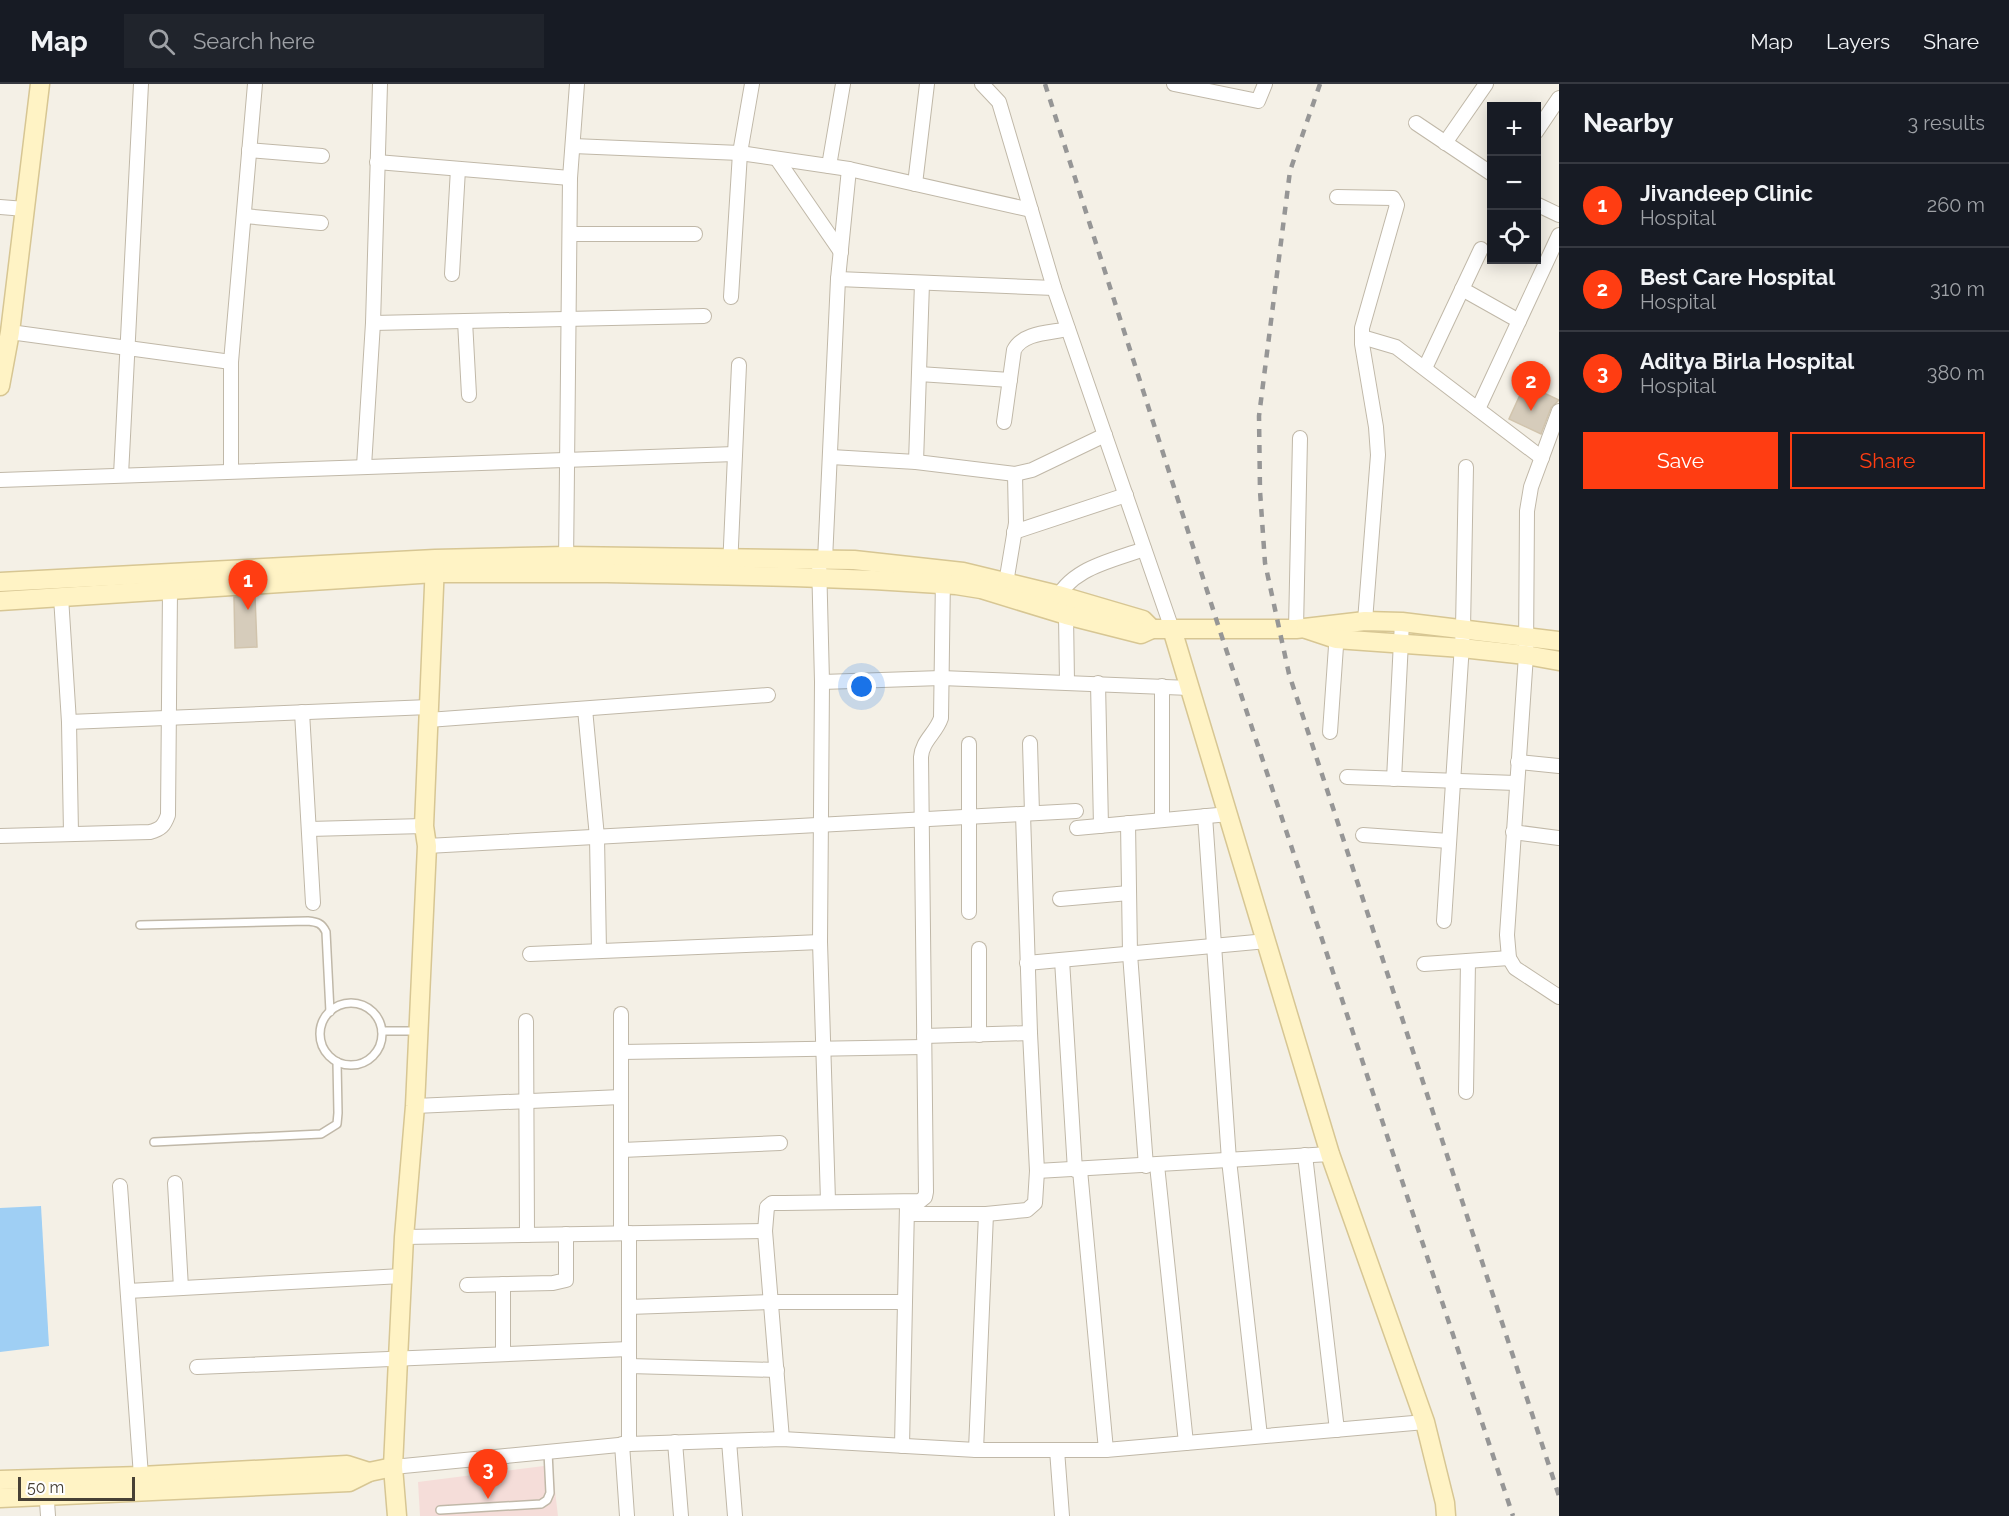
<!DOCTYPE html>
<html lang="en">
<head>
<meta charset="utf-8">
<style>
	:root { --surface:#171b24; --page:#20242c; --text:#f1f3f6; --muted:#9ea1a6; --line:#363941; --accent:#ff3d12 }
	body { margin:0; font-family:Raleway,sans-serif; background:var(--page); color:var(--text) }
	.controls { position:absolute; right:18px; top:18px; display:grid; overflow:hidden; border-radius:0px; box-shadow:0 3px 15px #0003 }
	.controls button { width:54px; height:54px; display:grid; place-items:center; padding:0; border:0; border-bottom:2px solid var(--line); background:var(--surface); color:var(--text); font:30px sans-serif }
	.scale { position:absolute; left:18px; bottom:15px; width:117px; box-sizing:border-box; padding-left:6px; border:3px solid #474035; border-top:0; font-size:16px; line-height:21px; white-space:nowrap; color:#474035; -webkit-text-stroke:4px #fff; paint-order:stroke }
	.you { position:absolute; left:862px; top:603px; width:21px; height:21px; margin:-15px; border:4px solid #fff; border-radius:50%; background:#1a73e8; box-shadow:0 0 0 9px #1a73e833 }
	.badge { display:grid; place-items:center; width:39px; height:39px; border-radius:50%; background:var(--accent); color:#fff; font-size:20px; font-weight:700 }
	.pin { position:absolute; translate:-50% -50px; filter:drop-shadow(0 2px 3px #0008) }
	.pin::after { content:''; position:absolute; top:32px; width:21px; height:18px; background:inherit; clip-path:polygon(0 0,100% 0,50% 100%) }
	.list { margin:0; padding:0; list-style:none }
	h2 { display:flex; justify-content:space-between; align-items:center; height:78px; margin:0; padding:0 24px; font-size:26px }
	h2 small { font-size:20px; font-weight:400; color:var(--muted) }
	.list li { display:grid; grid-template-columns:39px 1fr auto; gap:18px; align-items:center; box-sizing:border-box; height:84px; padding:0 24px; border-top:2px solid var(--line) }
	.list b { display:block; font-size:22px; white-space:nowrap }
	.list p { margin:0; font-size:20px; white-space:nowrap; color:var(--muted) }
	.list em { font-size:20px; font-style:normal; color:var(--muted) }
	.actions { display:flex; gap:12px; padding:18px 24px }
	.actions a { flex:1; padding:14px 0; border:2px solid var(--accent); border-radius:0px; text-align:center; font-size:21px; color:var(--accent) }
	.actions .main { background:var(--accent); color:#fff }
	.icon { flex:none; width:33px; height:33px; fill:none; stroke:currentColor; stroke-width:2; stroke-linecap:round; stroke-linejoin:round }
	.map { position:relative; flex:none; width:1559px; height:1432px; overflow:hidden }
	header { display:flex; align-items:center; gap:36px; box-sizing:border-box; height:84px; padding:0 30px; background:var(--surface); border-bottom:2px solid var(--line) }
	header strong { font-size:28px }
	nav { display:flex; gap:33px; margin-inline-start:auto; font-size:21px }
	.search { width:420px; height:54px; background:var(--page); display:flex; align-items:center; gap:15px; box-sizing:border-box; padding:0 21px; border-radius:0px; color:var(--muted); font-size:22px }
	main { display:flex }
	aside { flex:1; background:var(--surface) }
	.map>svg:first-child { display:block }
	.medical { fill:#f5ddd9 }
	.water { fill:#9fcff4 }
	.building { fill:#d6ccbb; stroke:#d1c4ad; stroke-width:1.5 }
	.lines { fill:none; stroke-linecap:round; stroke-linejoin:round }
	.lane-casing { stroke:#c0b8a8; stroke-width:10 }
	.street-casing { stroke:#c0b8a8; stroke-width:16 }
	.secondary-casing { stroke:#d7c693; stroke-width:21 }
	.lane { stroke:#fff; stroke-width:7 }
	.street { stroke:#fff; stroke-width:14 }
	.secondary { stroke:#fff3c5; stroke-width:18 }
	.rail { stroke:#969696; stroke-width:4.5; stroke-dasharray:8 8; stroke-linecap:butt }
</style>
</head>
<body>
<header>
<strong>Map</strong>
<div class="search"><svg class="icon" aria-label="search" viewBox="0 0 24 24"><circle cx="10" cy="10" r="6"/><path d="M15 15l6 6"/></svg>Search here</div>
<nav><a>Map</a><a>Layers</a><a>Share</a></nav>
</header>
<main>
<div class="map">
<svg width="1559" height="1432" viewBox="0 0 1559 1432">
	<rect width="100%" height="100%" fill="#f4f0e6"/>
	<path class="medical" d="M552,1381L558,1432H420L418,1398Z"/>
	<path class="water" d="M41,1122L49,1262L0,1268V1124Z"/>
	<g class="building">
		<path d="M1525,300L1559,316L1551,324L1541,350L1509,335Z"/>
		<path d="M255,512L257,563L235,564L234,513Z"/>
	</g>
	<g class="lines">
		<g class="lane-casing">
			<g id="lane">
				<path d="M140,841L308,837C317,838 322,839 326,848L330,928"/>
				<circle cx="351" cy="950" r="31"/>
				<path d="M382,947H418"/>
				<path d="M154,1058L321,1050L337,1040L338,1029L337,978"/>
				<path d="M440,1426L541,1420L547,1416L550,1409L548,1368"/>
			</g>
		</g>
		<g class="street-casing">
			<g id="street">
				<path d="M982,0L999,18L1054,204L1172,545"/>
				<path d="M1174,0L1258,17L1265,0"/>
				<path d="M1416,39L1492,90"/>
				<path d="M1536,48L1559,14"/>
				<path d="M1445,59L1486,0"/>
				<path d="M573,62L740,69L849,85L1031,126"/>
				<path d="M249,66L322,72"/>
				<path d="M777,75L841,168"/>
				<path d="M377,78L570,94"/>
				<path d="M829,82L843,0"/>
				<path d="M915,100L927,0"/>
				<path d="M1337,113L1393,114L1397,121L1362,244V260L1376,343L1378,371L1365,537"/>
				<path d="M1536,120L1559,131"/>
				<path d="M0,123L25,125"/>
				<path d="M244,132L321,139"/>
				<path d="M570,150H695"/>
				<path d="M452,190L458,85"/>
				<path d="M838,195L1054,204"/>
				<path d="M1462,205L1519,237"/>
				<path d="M731,213L740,69L752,0"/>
				<path d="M465,237L469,311"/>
				<path d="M373,239L704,232"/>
				<path d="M10,248L231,278"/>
				<path d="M1362,253L1396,263L1542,374"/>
				<path d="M1425,284L1481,165"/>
				<path d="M919,290L1010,296"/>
				<path d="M1478,325L1559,151"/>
				<path d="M1559,327L1531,403L1527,427L1526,571L1507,851L1509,874L1515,884L1559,913"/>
				<path d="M1004,338L1014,266C1023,248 1051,249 1068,245"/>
				<path d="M831,373L916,378L1015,390L1032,386L1105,351"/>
				<path d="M916,378L922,199"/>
				<path d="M364,382L373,239L380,0"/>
				<path d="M231,387V278L255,0"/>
				<path d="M121,391L141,0"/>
				<path d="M0,396L735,370"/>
				<path d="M1014,448L1126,411"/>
				<path d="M819,476L822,598L820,858L828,1117"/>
				<path d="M825,476L838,195L849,85"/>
				<path d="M566,481L570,94L577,0"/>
				<path d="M730,484L739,281"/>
				<path d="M1006,499L1016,439L1015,390"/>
				<path d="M61,513L69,638L71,749"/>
				<path d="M1055,519C1069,484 1112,477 1144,465"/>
				<path d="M1066,531L1067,598"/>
				<path d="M1296,545L1300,354"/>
				<path d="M822,598L941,594L1190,604"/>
				<path d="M1098,599L1101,742"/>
				<path d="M1162,602V736"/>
				<path d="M585,625L597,753L599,867"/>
				<path d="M302,628L313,819"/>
				<path d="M428,636L768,611"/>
				<path d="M69,638L429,623"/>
				<path d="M1330,648L1337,548"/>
				<path d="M1030,659L1032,729"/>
				<path d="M969,660V828"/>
				<path d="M1518,678L1559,682"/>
				<path d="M1347,693L1516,699"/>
				<path d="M1394,695L1402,538"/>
				<path d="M1205,732L1229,1076L1260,1352"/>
				<path d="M1128,739L1130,870L1146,1082"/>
				<path d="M1077,744L1229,730"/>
				<path d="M309,745L424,742"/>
				<path d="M1513,748L1559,754"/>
				<path d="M1363,751L1449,757"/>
				<path d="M0,752L150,748C161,745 164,742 168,731L170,506"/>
				<path d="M427,762L1076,727"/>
				<path d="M1060,815L1129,809"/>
				<path d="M1444,837L1463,545L1466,383"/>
				<path d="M530,870L820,858"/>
				<path d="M1062,876L1075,1086"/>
				<path d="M1027,879L1267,857"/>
				<path d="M1424,880L1509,874"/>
				<path d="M621,930V1149"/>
				<path d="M526,937L527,1151"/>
				<path d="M979,951V865"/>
				<path d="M924,952L1030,949"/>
				<path d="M621,968L924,963"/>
				<path d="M1466,1008L1468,877"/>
				<path d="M415,1022L621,1013"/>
				<path d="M622,1066L780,1059"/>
				<path d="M1305,1071L1337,1346"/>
				<path d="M1157,1081L1186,1359"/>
				<path d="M1080,1086L1106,1366"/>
				<path d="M1037,1087L1330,1070"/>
				<path d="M175,1099L181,1204"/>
				<path d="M120,1102L141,1392"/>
				<path d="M907,1130H986L1027,1126L1035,1119L1037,1087L1030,949L1023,730"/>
				<path d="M629,1149V1360"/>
				<path d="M404,1153L765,1147"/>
				<path d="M503,1200V1270"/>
				<path d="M467,1201L553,1199L566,1196V1150"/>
				<path d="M128,1207L402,1192"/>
				<path d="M629,1223L771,1218H904"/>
				<path d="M629,1282L777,1286"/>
				<path d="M197,1283L629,1265"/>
				<path d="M782,1355L765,1147L767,1123L772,1119H784L920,1117L925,1113L926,1108L921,673C922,657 936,649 941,634L943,492"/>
				<path d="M729,1357L735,1432"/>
				<path d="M675,1358L681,1432"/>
				<path d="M622,1360L627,1432"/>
				<path d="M902,1362L907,1122"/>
				<path d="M976,1366L986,1130"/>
				<path d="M1057,1366L1062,1432"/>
				<path d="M393,1383L629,1360L782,1355L976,1366H1106L1425,1338"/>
				<path d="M46,1403L48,1432"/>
			</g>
		</g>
		<g class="secondary-casing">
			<g id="secondary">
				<path d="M0,302L10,248L40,0"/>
				<path d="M0,498L435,475L566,472L854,476L963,488L1058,511L1143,536L1152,545"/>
				<path d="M0,517L435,489H607L794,493L874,496L956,501L981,505L1066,531L1141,550L1152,545H1296L1365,537L1402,538L1559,557"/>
				<path d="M1172,545L1330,1070L1425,1338L1445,1419L1446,1432"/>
				<path d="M1306,545L1336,555L1462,564L1526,571L1559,577"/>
				<path d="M0,1396L141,1392L347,1381L369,1388"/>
				<path d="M0,1414L349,1398L369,1388L393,1383"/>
				<path d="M397,1432L393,1383L398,1275L404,1153L415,1022L427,762L424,742L435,479"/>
			</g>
		</g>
		<use href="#lane" class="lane"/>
		<use href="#street" class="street"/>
		<use href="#secondary" class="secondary"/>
		<g class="rail">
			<path d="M1045,0L1219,544L1513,1432"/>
			<path d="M1320,0L1290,87L1259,332L1260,407L1265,479L1289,590L1559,1412"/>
		</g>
	</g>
</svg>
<div class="controls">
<button>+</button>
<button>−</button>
<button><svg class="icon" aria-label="locate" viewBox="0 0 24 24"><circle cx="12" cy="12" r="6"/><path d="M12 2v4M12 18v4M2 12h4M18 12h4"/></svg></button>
</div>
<div class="scale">50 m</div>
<div class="you"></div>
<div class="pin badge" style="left:248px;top:526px">1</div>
<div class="pin badge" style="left:1531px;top:327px">2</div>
<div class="pin badge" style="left:488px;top:1415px">3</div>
</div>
<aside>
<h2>Nearby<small>3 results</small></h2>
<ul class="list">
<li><span class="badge">1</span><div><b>Jivandeep Clinic</b><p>Hospital</p></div><em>260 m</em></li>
<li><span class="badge">2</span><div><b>Best Care Hospital</b><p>Hospital</p></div><em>310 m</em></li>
<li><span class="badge">3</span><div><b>Aditya Birla Hospital</b><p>Hospital</p></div><em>380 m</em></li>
</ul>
<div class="actions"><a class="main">Save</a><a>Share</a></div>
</aside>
</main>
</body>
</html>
